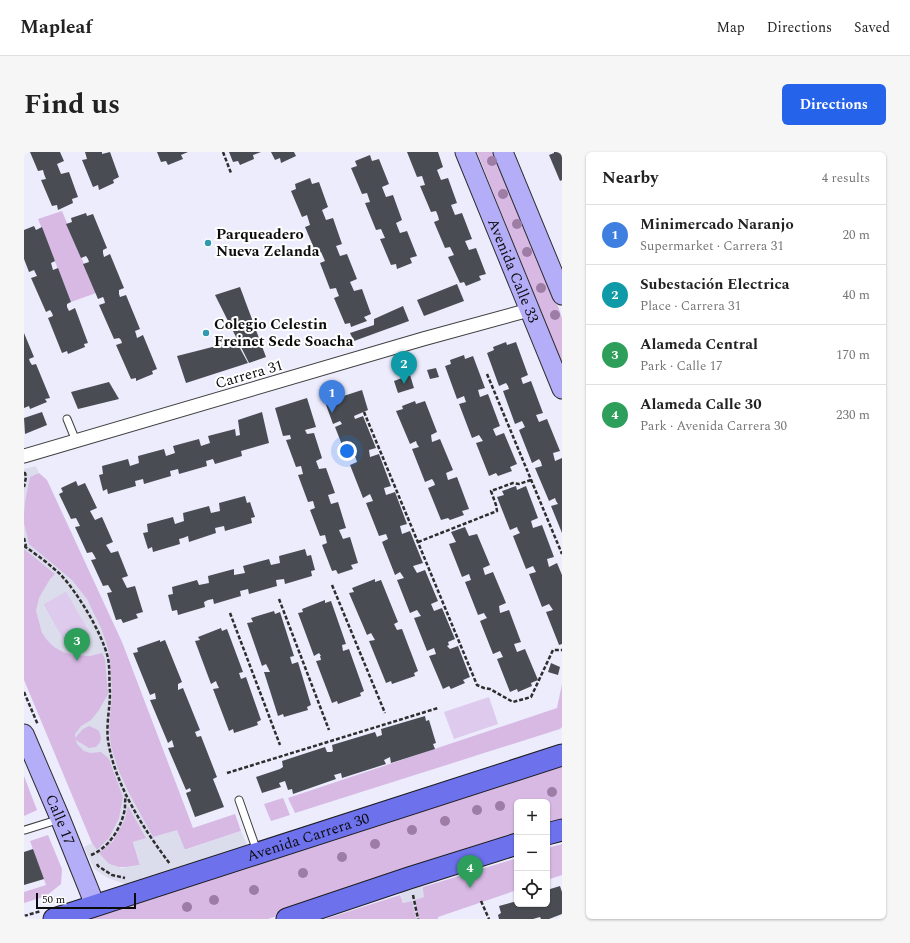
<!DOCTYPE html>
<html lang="en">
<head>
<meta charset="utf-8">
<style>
	:root { --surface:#fff; --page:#f6f6f6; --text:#222; --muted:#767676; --line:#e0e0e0; --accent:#2563eb }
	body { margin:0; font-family:Spectral,serif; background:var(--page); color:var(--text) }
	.controls { position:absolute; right:12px; bottom:12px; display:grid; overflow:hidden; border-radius:6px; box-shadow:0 1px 3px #0004 }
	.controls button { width:36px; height:36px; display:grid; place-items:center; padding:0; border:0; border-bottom:1px solid var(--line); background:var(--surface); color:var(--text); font:20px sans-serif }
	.scale { position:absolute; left:12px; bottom:10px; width:100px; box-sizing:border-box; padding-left:4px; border:2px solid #0c0c0c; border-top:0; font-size:11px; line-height:14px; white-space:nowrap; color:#0c0c0c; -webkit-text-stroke:3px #fff; paint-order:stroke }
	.you { position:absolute; left:323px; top:299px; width:14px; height:14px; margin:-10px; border:3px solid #fff; border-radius:50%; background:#1a73e8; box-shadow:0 0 0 6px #1a73e833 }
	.badge { display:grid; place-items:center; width:26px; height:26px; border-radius:50%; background:var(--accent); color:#fff; font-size:13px; font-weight:700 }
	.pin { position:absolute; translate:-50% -33px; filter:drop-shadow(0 1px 2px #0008) }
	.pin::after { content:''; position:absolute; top:21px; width:14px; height:12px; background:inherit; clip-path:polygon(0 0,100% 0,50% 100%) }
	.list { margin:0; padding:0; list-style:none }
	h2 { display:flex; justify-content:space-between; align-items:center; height:52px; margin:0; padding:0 16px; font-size:17px }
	h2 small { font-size:13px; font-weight:400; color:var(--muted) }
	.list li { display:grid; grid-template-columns:26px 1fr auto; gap:12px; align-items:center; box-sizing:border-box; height:60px; padding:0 16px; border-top:1px solid var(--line) }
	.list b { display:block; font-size:15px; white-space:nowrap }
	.list p { margin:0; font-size:13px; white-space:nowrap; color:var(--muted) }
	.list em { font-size:13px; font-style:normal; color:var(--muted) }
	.icon { flex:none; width:22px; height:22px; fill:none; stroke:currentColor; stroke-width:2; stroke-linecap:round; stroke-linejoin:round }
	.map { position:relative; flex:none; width:538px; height:767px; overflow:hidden; border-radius:6px }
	header { display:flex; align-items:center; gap:24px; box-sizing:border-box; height:56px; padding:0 20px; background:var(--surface); border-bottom:1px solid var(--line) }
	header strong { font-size:19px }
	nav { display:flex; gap:22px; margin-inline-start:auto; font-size:14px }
	.intro { display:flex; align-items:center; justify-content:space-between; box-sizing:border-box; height:96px; padding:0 24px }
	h1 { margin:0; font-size:28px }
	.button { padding:10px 18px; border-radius:6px; background:var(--accent); color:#fff; font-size:14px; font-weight:700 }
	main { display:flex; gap:24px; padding:0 24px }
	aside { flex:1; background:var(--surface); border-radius:6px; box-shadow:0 1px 3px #0004 }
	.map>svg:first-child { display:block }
	.green { fill:#d7b9e4 }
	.pitch { fill:#ddcaec }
	.plaza { fill:#dcddec; fill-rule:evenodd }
	.building { fill:#494d53 }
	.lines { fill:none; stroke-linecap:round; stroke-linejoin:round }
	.lane-casing { stroke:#3f3f3f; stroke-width:9 }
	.street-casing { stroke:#3f3f3f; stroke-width:15 }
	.secondary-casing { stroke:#2e2e2e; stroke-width:21 }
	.primary-casing { stroke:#1d1d1d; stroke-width:23 }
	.path { stroke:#2e2e2e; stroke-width:2.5; stroke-dasharray:4 2; stroke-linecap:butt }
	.lane { stroke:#fff; stroke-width:7 }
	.street { stroke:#fff; stroke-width:13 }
	.secondary { stroke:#b4adf8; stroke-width:19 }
	.primary { stroke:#6d71ec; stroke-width:21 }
	.tree { fill:#9d7da5 }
	.poi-dot { fill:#319aaf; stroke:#fff; stroke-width:1.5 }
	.labels { text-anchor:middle; stroke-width:4; stroke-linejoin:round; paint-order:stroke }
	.poi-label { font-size:15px; font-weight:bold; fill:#0c0c0c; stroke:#fff; text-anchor:start }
	.street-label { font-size:15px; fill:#0c0c0c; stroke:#fff }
</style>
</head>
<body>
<header>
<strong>Mapleaf</strong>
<nav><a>Map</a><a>Directions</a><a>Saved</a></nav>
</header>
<div class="intro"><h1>Find us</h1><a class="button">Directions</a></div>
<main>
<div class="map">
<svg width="538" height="767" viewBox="0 0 538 767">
	<rect width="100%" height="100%" fill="#ececfd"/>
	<g class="green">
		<path d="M453,0H469L533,151L538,166V213Z"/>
		<path d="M38,59L72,141L47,150L14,67Z"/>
		<path d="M15,321L23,328L98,490L169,676L211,662L217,679L160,698L129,685L109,690L116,713C88,718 83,715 68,691L0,528V326Z"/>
		<path d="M538,532V575L536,577L271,661L264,646L533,556Z"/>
		<path d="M537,611L538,615V673L523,678V650H493V687L244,767H60Z"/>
		<path d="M0,624L13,658L0,664Z"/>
		<path d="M259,646L266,663L247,669L240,652Z"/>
		<path d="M24,683L38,717L37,732L22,744L0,751V740L22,733L6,689Z"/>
		<path d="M538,692V723L523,728V696Z"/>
		<path d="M493,706V738L414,765V767H301L376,743L379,751L399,745V735Z"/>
	</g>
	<g class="pitch">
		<path d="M42,440L68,483L44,497L20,451Z"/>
		<path d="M465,545L474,572L430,587L420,560Z"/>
	</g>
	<g class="plaza">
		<path d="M12,314L15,321L6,325L1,350L0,362V317Z"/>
		<path d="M0,371L5,392L48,428L63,447L77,476L83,493L86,507L88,541L85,576L87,594L94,617L104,639L129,685L153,678L161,698L217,679L224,695L111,732H101L84,726L70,717L60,695L68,691L73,698L85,686L95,666L99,645L85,607L77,600L66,601L60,599L53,592L52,588L65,596L72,595L76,590L77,586L75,579L72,577L65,574L59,577L51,586V582L57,574L67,568L75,558L84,542L81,507L78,501L66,504L49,503L39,500L30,495L23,488L18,481L12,459L15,446L26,427L31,422L0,397ZM42,440L67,483L44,496L20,452ZM104,654L122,686L109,690L116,713L98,716L85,712L75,701L89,689L92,684L101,667Z"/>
		<path d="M398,730L400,745L391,748L395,767H392L388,749L379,751L375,737Z"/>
	</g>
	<g class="building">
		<path d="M6,0H36L40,9L33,12L37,22L45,20L54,45L48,47L49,51L34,58L33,53L28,54L17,28L22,27L20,22L19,18L14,19Z"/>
		<path d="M61,0H78V2L86,0L95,25L89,28L90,31L75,38L74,33L69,35L58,8L63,7Z"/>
		<path d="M133,0H164L157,3L159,7L144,13L142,9L137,10Z"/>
		<path d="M205,0H237L229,3L230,7L216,13L214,9L209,10Z"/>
		<path d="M247,0H270L272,4L257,11L256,6L251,8Z"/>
		<path d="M383,0H414L419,15L413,18L417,28L424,26L433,51L427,53L431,63L438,61L448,87L441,89L445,98L452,96L462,122L455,124L457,128L442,134L440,130L436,131L424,105L430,103L426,95L421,96L410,70L415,68L414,64L412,59L407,60L396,34L401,33L398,24L393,25Z"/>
		<path d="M530,0H538V28L536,29L525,3L530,1Z"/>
		<path d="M346,3L348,9L355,7L365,32L358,35L362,45L369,43L378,68L372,71L376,81L383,79L393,104L386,106L388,111L373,117L372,112L367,113L356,87L361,86L357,77L352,78L341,51L346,50L343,41L338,42L327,16L333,14L331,9Z"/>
		<path d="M286,26L288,32L295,30L304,55L298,58L302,68L309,66L318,92L312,94L316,104L323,102L333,127L326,130L330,139L338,137L347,162L340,165L343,169L327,175L326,171L321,172L310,146L315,144L313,139L312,136L306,137L296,111L301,109L297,100L292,101L281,75L286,73L283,63L278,65L267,39L272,37L271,32Z"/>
		<path d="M62,61L63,64L69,62L83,96L79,98V101L80,105L86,102L100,136L95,138V142L96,145L102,143L116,177L111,179L112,182L113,186L119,183L133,217L128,219L129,222L112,229V226L107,227L92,193L98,191L97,188L95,186L90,187L75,153L81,151L80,147L79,145L74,147L59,112L65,110L64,107L62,104L57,106L42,72L48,70L47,66Z"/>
		<path d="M10,74L12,78L18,75L31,109L27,111L29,118L34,116L47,150L43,152V155L45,159L51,156L64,191L60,192L61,195L44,202L43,199L38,201L24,166L29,164L28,161L26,158L22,160L7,126L13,124L10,118L5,120L0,107V78Z"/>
		<path d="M433,132L440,149L400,164L393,148Z"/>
		<path d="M216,135L242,205L225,211L191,143Z"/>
		<path d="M379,154L385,169L330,189L326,181L350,173V167Z"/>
		<path d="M0,181L10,205L5,207L6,210L8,213L12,212L26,246L21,247L23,250L6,257L5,254L0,256Z"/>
		<path d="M212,189L224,211L162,231L153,204Z"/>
		<path d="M482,190L483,193L492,190L504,223L497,226L499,232L507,229L519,261L512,263L515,270L523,267L536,299L529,301L531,309L538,306V381L527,354L534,352L532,349L531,346L525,349L511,316L518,314L517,310L515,307L508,311L495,278L501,275L498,269L491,272L479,239L485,237L484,234L482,231L475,234L463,201L470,198L469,195Z"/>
		<path d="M440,203L441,207L449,204L461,236L454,238L456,245L464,242L476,274L469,277L472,284L480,281L493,312L486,315L488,319L474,324L472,321L465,324L452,291L459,289L455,283L448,286L435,252L442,250L440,244L433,247L421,214L427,212L426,208Z"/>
		<path d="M412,216L415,225L406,227L403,218Z"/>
		<path d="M386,223L390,236L374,241L370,229Z"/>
		<path d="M85,230L95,247L54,257L47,240Z"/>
		<path d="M338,238L344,258L330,264L331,267L339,264L352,296L345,298L346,305L355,302L367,334L360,336L362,343L371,340L383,372L376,374L378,382L386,379L399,411L389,414L393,421L401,418L414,449L407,452L410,459L418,456L431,487L424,490L425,493L423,494L426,497L434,494L446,525L439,528L441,531L427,537L425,534L419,537L405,504L412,502L410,496L403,499L390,466L397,464L393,458L386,461L373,428L380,426L376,420L371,423L358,390L364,387L362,382L355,384L342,351L349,349L346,342L339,346L326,313L333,310L331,304L324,308L311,275L318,272L316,269L309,272L301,250Z"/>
		<path d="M283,246L292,275L281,278L283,282L290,281L298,306L292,309L295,317L302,316L311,341L304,343L307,352L314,350L322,376L315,378L319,387L326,385L334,411L327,413L329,417L314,422L312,418L308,419L298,393L303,391L301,383L296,384L286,358L291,356L289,349L284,350L274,323L279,322L277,314L272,315L262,288L267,287L266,283L259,284L251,256Z"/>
		<path d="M391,249L392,252L401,249L413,280L407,283L408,290L416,287L429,318L422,321L424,328L433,325L445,357L438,359L440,363L426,368L424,366L417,368L404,336L411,333L410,330L408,327L401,330L388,297L395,295L393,292L392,289L386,292L372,259L379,257L378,254Z"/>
		<path d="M18,260L23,273L1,282L0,266Z"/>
		<path d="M238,260L245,291L217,299L218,304L191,312L189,307L182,309L183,314L155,322L154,317L146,319L147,324L120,332L119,327L111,329L112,334L84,342L83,337L79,339L75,323L79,322L78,314L104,307L106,314L115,311L114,304L140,297L142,304L151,301L149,294L175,287L177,294L186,291L184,284L211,277L212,284L216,283L214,268Z"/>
		<path d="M52,329L54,334L61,331L73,356L66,359L71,368L78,365L89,390L82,393L87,401L94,399L104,424L98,426L103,436L111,434L119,460L112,462L114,466L99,471L97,467L92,468L83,441L88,440L84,433L79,434L67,408L72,407L70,403L68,400L63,401L51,375L56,374L52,366L47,367L35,342L39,340L37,336Z"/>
		<path d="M492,334L493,338L502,334L514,366L507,369L509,376L518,373L530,405L523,407L525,415L533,411L538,423V492L535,493L522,460L529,458L525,452L518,455L505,422L512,420L509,414L502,417L489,384L496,381L494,378L493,375L486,378L473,345L480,343L478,339Z"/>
		<path d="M221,344L223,351L226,350L231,365L227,366L228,371L201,379L200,374L191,376L192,381L165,390L164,384L159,386L155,387L156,392L129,400L128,395L124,397L119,381L124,380L123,372L149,365L151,372L160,369L159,361L185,354L187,361L196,359L195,351Z"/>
		<path d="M441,375L445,384L453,382L466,413L459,416L461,423L469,420L482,451L475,454L476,461L485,458L497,490L490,492L493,500L501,497L514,528L507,531L508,534L494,540L493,537L486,540L473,507L479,505L476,499L469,502L456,469L463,466L461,463L460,461L454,463L441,430L447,428L445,422L438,425L425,392L432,390L427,380Z"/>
		<path d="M281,397L283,404L287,403L291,418L287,419L288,424L261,432L260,427L252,428L253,434L225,442L224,437L216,439L217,444L190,452L189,447L184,448L180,450L181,455L154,463L153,458L148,459L144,443L149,442L148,435L173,428L175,433L185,431L184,424L210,417V423L221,421L219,414L245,407L247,413L256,411L255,404Z"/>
		<path d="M351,427V430L357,428L374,470L370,472L373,478L378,477L394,519L390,521L391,524L368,532L367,529L362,531L345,489L351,488L347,481L343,483L325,441L330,440L328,436Z"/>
		<path d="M301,448V451L307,449L322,492L318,493L319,499L325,497L340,539L336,541L337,544L314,552L313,549L308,551L292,509L297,508L296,504H297L295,501L290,504L274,461L279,460L278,457Z"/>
		<path d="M250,459L251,462L256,460L270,504L266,505L268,512L274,510L287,553L283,555L284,558L260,565L259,562L254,564L240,520H246L242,512L238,514L223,471L229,470L227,466Z"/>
		<path d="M197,476L198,479L203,477L219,520L215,521L217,527L222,525L237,568L233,570L234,573L210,581L209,577L205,579L189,537L195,536L193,532L192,529L187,532L171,489L176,488L174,485Z"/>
		<path d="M136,488V490L141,488L158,530L154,532V538L159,536L176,578L171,580L173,585L177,584L193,625L189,627L200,655L171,665L162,641L167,639L166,636L162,638L144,596L150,595L148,588L144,591L126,548L132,547L131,541L126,543L109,501L114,500L113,496Z"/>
		<path d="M527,511L536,515L534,523L524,520Z"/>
		<path d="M401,564L402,569L405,568L412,591L409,592L411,597L367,611L366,605L360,608L362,612L318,626L317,621L310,623L312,627L269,642L268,637L264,638L261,629L255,631L257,635L238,641L232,625L256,617L259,615L258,609L301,595L303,600H307L309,599L308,593L351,580L353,585L355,584L358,583L357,577Z"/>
		<path d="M9,697L20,727L0,733V700Z"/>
		<path d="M536,734L538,740V762L525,767H517L516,765L509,767H475L474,763L477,761L475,754L493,749V752H523V738Z"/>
	</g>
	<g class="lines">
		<g class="lane-casing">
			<g id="lane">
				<path d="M43,267L52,289"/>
				<path d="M215,648L233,699"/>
				<path d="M1,678L36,667"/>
			</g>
		</g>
		<g class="street-casing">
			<path id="street" d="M0,304L399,187L505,158"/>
		</g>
		<g class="secondary-casing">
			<g id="secondary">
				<path id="s1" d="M441,0L538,237"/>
				<path d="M479,0L538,143"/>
				<path id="s2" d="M0,582L36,666L67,743L69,754"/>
			</g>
		</g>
		<g class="primary-casing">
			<g id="primary">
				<path d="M523,682L538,678"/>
				<path id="s3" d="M30,767L538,603"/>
				<path d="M263,767L385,726L493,692"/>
			</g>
		</g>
		<g class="path">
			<path d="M199,0L207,21"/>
			<path d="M463,222L538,402"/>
			<path d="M340,260L453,533L460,536L466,537L489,550L507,545L529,498H538"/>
			<path d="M0,321H1L2,325L0,335"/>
			<path d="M0,386L2,394"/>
			<path d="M394,390L473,359L472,353L467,339L489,331L495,332L507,328"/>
			<path d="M0,394C12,402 25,412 36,422C54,441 78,481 84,506C86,517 85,529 86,540C86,558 81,576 85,594C93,636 121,679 146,712"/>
			<path d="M308,433L361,561"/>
			<path d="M255,447L305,578"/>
			<path d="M206,461L256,593"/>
			<path d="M0,540L14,573"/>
			<path d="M203,621L414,556"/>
			<path d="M67,703C85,696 98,675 101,656C101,652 101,647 102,643"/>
			<path d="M73,712L74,714L88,723L101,726"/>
			<path d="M389,743L394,767"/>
			<path d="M457,749L465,767"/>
			<path d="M0,764L17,759"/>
		</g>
		<use href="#lane" class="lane"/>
		<use href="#street" class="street"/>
		<use href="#secondary" class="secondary"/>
		<use href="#primary" class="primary"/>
	</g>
	<g class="tree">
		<circle cx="468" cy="9" r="5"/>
		<circle cx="479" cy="42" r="5"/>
		<circle cx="493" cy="72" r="5"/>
		<circle cx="503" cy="100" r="5"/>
		<circle cx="517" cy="136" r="5"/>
		<circle cx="531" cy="163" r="5"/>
		<circle cx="528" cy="640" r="5"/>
		<circle cx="476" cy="654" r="5"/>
		<circle cx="453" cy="658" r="5"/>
		<circle cx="421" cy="669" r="5"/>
		<circle cx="388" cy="678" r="5"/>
		<circle cx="351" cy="692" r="5"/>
		<circle cx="318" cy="705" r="5"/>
		<circle cx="279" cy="721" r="5"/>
		<circle cx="230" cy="738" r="5"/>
		<circle cx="190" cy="748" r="5"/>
		<circle cx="163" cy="755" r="5"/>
	</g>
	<g class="poi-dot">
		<circle cx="184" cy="91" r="4"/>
		<circle cx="182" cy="181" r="4"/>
	</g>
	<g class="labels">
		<g class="poi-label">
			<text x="192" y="87">Parqueadero<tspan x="192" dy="17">Nueva Zelanda</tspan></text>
			<text x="190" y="177">Colegio Celestin<tspan x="190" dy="17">Freinet Sede Soacha</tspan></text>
		</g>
		<g class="street-label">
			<text dy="5" stroke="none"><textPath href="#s1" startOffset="128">Avenida Calle 33</textPath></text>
			<text transform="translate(225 222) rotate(-16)" y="5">Carrera 31</text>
			<text dy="5" stroke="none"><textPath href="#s2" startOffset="93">Calle 17</textPath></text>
			<text dy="5" stroke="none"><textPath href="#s3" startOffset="267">Avenida Carrera 30</textPath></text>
		</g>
	</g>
</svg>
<div class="controls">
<button>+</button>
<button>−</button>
<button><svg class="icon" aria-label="locate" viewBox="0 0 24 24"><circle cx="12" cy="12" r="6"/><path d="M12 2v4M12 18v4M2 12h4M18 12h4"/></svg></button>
</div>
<div class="scale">50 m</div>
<div class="you"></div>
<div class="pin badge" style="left:308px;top:261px;background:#3f7fe0">1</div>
<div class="pin badge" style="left:380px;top:232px;background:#0f9aa8">2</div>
<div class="pin badge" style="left:53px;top:509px;background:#2e9e5b">3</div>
<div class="pin badge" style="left:446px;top:736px;background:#2e9e5b">4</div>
</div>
<aside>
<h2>Nearby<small>4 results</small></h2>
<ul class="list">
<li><span class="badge" style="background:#3f7fe0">1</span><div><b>Minimercado Naranjo</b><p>Supermarket · Carrera 31</p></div><em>20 m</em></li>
<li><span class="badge" style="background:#0f9aa8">2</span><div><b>Subestación Electrica</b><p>Place · Carrera 31</p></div><em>40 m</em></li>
<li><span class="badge" style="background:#2e9e5b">3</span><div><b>Alameda Central</b><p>Park · Calle 17</p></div><em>170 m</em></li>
<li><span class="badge" style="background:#2e9e5b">4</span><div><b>Alameda Calle 30</b><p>Park · Avenida Carrera 30</p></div><em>230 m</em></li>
</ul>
</aside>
</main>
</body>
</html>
